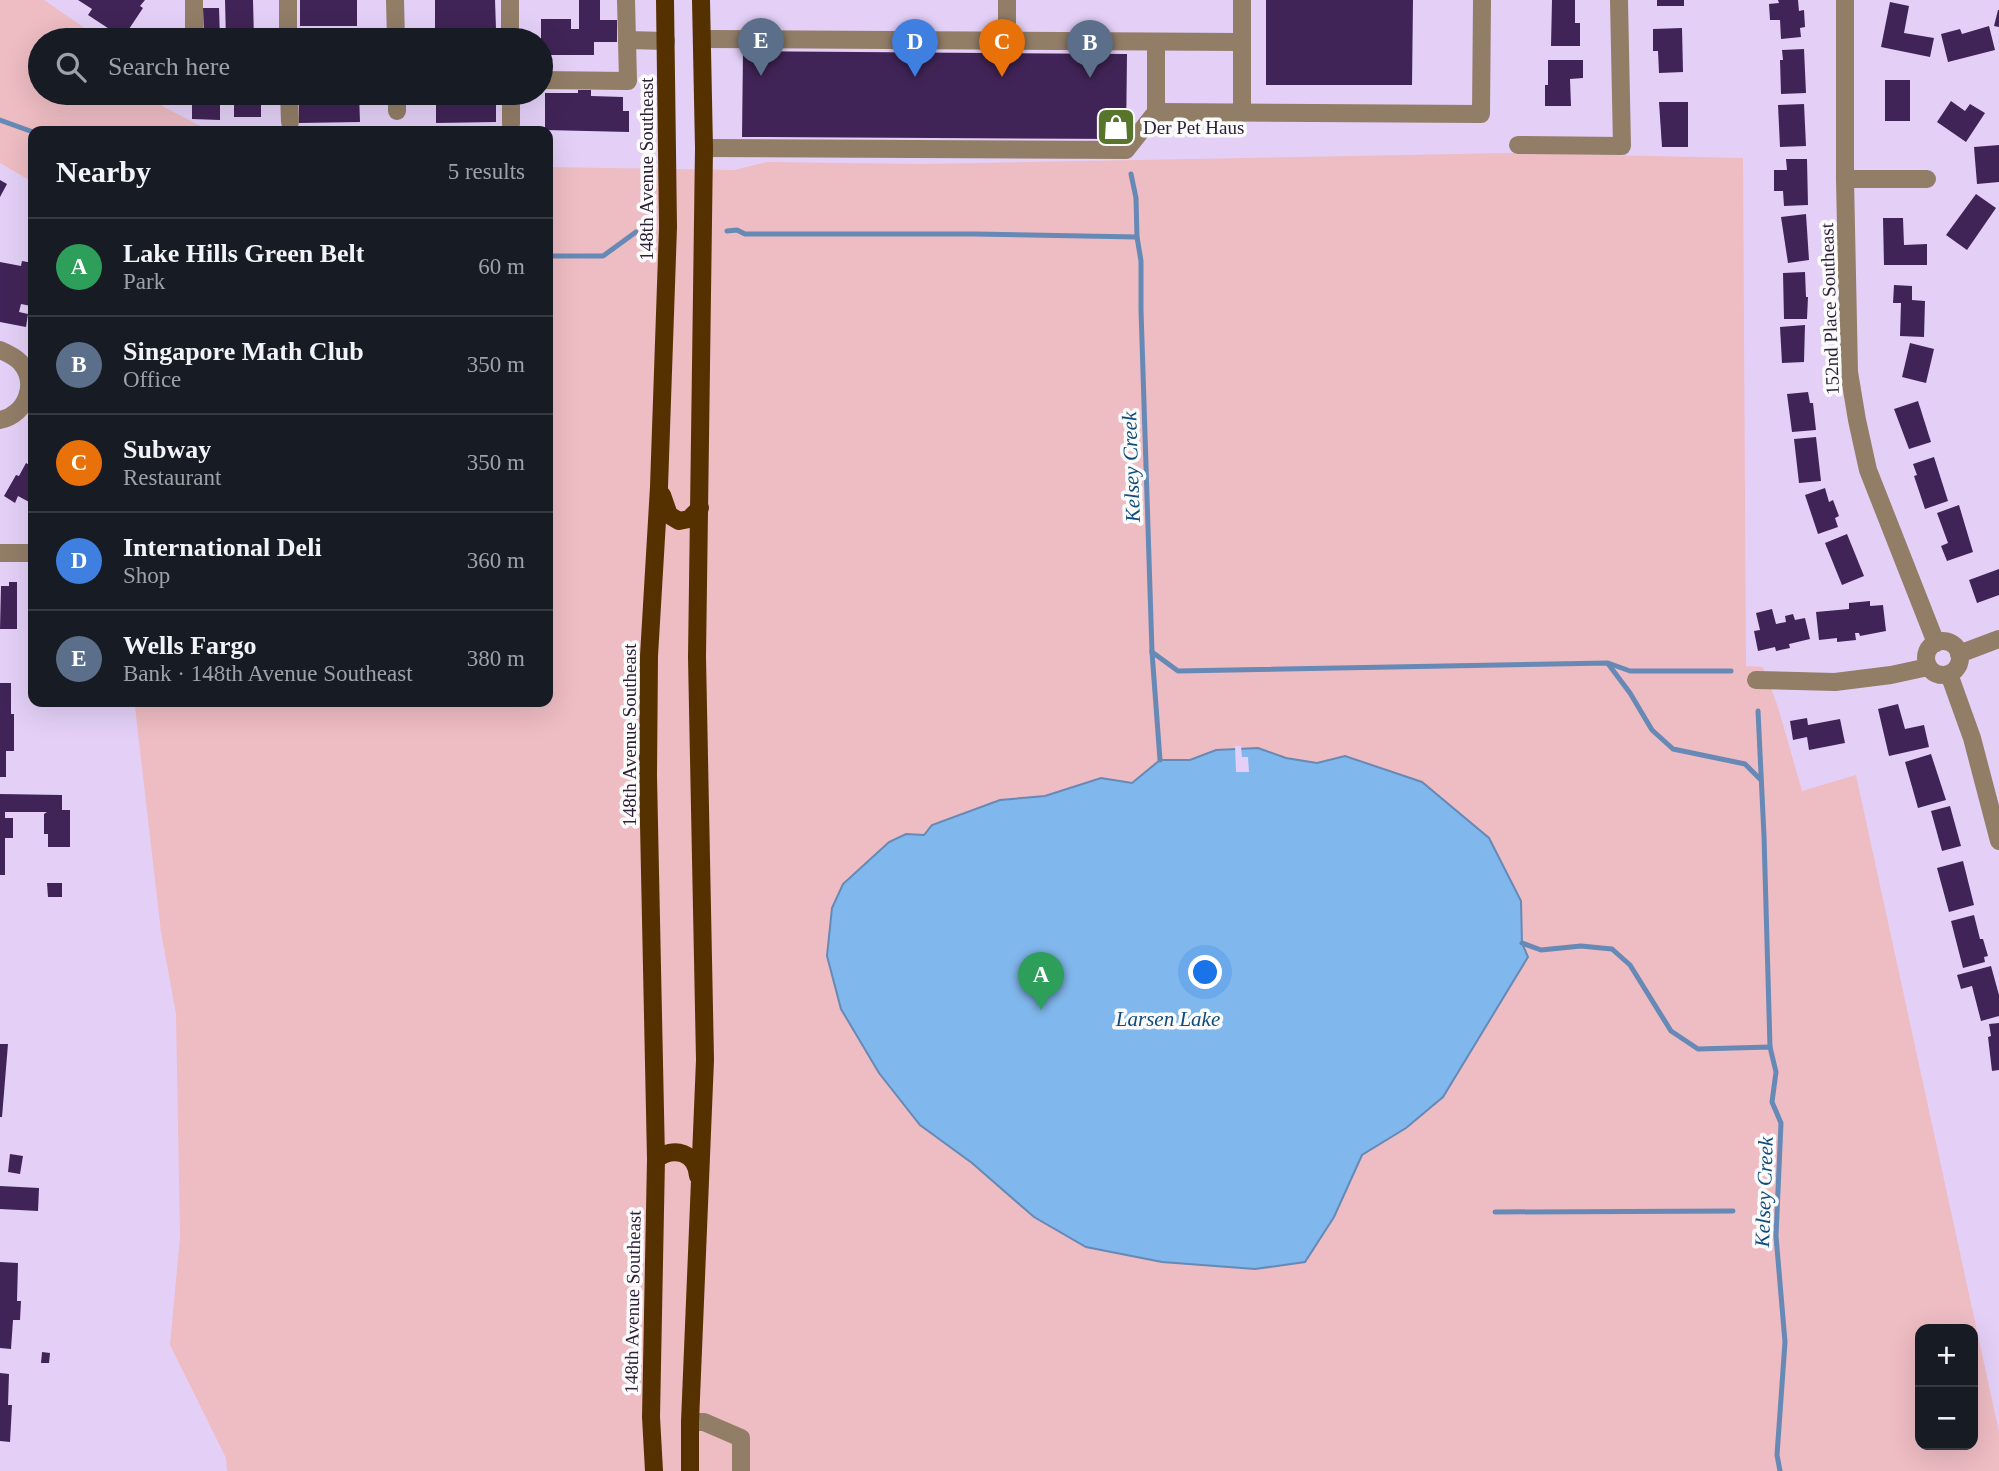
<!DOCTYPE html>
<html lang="en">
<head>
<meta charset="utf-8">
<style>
	:root { --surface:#171b24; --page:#242831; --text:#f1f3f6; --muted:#9ea1a6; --line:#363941; --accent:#57752b }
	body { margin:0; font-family:"Times New Roman",serif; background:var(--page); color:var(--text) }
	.controls { position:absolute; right:21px; bottom:21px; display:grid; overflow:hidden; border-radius:14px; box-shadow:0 7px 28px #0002 }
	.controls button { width:63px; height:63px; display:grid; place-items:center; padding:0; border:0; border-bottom:2px solid var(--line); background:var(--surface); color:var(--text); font:35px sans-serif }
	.you { position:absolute; left:1206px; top:973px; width:24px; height:24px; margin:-18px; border:5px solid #fff; border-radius:50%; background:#1a73e8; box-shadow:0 0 0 10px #1a73e833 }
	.badge { display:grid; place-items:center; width:46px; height:46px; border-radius:50%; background:var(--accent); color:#fff; font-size:23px; font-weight:700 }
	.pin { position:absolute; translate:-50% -58px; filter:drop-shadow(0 2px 4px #0008) }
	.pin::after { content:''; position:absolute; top:37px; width:24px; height:21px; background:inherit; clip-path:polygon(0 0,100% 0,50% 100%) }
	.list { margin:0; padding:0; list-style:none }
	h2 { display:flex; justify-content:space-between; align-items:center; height:91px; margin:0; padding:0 28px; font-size:30px }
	h2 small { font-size:23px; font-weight:400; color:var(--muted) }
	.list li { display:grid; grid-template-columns:46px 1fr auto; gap:21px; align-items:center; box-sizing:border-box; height:98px; padding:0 28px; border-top:2px solid var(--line) }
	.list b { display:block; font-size:26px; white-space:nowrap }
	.list p { margin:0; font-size:23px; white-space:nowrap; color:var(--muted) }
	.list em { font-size:23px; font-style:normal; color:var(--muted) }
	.icon { flex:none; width:38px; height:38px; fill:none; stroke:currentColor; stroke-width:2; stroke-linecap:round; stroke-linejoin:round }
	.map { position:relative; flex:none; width:1999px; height:1471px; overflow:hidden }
	.search { position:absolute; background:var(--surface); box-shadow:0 7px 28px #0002; left:28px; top:28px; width:525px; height:77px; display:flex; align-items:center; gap:18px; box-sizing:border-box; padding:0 24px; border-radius:38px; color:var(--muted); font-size:26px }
	.panel { position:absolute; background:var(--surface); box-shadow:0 7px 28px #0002; left:28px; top:126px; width:525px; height:581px; border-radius:14px }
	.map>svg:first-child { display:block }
	.green { fill:#eebcc3; fill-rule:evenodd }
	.water { fill:#80b7ec; stroke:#6689b5; stroke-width:2 }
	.pier { fill:#e4d0f7 }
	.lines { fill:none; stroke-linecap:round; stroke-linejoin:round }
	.stream { stroke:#6689b5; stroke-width:5 }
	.building { fill:#412457 }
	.minor { stroke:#927d67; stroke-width:18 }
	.major { stroke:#553100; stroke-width:18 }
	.labels { text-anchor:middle; stroke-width:7; stroke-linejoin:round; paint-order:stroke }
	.poi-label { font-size:19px; fill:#2b1e36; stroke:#fbfbfb; text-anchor:start }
	.street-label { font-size:19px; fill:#2b1e36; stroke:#fbfbfb }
	.water-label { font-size:21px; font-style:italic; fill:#0f4c7d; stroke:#fbfbfb }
</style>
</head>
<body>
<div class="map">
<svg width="1999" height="1471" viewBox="0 0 1999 1471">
	<rect width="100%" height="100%" fill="#e4d0f7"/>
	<g class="green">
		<path d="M0,0H44L102,40H40V93H154L164,107L210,131H33V185L29,180L0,163Z"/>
		<path d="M1510,153L1743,158L1746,666L1763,667L1778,707L1802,791L1856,775L1999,1432V1471H227L226,1458L170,1345L180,1237L176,1014L161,932L135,707L138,702H548V167L734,170L767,162L924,164ZM1920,1329H1973V1445H1920Z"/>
	</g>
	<path class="water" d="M1258,748L1286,758L1317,763L1345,756L1422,782L1489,838L1521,901L1522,943L1528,957L1443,1097L1406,1128L1362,1155L1334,1217L1305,1262L1255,1269L1162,1262L1086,1247L1034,1217L972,1163L920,1125L879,1073L841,1009L827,956L832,908L843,884L889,842L906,834L924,835L932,825L1000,800L1045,796L1101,778L1132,783L1160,760H1190L1216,750Z"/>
	<path class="pier" d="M1235,746H1241L1242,757H1248L1249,772H1236Z"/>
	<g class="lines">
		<g class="stream">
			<path d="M0,120L33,132"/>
			<path d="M1131,174L1136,198L1137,237L1141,261V310L1152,652L1160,760"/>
			<path d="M727,231L737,230L745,234H974L1137,237"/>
			<path d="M548,256H603L636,232"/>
			<path d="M1152,652L1178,671L1608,663L1630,671H1731"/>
			<path d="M1609,665L1630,693L1652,730L1673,749L1745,764L1761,780"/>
			<path d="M1758,711L1764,836L1770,1047"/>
			<path d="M1522,943L1541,950L1581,946L1612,949L1630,965L1671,1031L1698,1049L1770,1047L1776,1072L1772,1102L1781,1123L1776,1236L1785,1342L1777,1455L1780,1471"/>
			<path d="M1495,1212L1733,1211"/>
		</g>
	</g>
	<g class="building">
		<path d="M78,0H145L140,6L143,8L123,38L88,15L92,9Z"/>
		<path d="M225,0H253L254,40H226Z"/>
		<rect x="300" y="0" width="57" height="26"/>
		<path d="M435,0H495L496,29H435Z"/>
		<path d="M579,0H600V20H617V42H594V55H541V19H571V29H579Z"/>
		<path d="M1266,0H1413L1412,85H1266Z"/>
		<path d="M1552,0H1575V23H1580V46H1551Z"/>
		<rect x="1657" y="0" width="27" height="6"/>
		<path d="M1778,0H1798L1799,11L1804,10L1805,27L1800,28L1801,37L1781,39L1780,20H1770L1769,4L1779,3Z"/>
		<path d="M1890,2L1909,6L1904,33L1934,38L1930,57L1881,47Z"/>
		<path d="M203,8H219L220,40H204Z"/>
		<path d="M1998,10H1999V27L1994,26Z"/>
		<path d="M1989,26L1995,50L1948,62L1941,34L1960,29L1962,34Z"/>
		<path d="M1682,28L1683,72L1659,73L1658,51H1653V29Z"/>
		<path d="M358,36V40H300V37Z"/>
		<path d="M1804,49L1806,93L1781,94L1780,60H1783L1782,50Z"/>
		<path d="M743,51L1127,54L1126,139L742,137Z"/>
		<path d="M1548,60H1583V78L1570,79L1571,106H1545V85H1548Z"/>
		<rect x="1885" y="80" width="25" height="41"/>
		<path d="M578,90H591V96L623,97V111H629V132L545,130V93H578Z"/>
		<path d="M192,93H220V120L192,119Z"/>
		<rect x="234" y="93" width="27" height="24"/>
		<path d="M299,93H359L360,122L299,123Z"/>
		<path d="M436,93H496V122L436,123Z"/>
		<path d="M1951,101L1965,111L1970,104L1985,113L1966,142L1937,122Z"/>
		<path d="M1659,102H1688V147H1662Z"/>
		<path d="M1804,104L1806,146L1780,147L1778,105Z"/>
		<path d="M1999,145V182L1977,184L1974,147Z"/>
		<path d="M1786,159H1807L1808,205L1784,206L1783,191H1774V170H1787Z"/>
		<path d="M0,180L7,184L0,197Z"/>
		<path d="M1976,194L1996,208L1967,250L1946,235Z"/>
		<path d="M1806,214L1809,260L1788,263L1781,217Z"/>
		<path d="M1883,218H1903L1904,245L1927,244V265H1884Z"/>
		<path d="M22,261L33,263L31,306L21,304L19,312L28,314L26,327L0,322V262L21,266Z"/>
		<path d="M1805,272L1806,297H1808L1807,319H1784L1783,273Z"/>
		<path d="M1894,285L1912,286V300L1925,301L1924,337L1900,336L1901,303H1893Z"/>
		<path d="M1805,325L1804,362L1782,363L1780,327Z"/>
		<path d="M1910,343L1934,349L1926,383L1902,377Z"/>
		<path d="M1808,392L1810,403H1813L1816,430L1792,432L1787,394Z"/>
		<path d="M1918,401L1931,442L1909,449L1894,409Z"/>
		<path d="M1816,437L1821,481L1799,483L1794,439Z"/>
		<path d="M1934,457L1948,501L1925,509L1914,476L1917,475L1913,464Z"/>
		<path d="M26,463L33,467V512L28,509L31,503L18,496L15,503L4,496L16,475L19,476Z"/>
		<path d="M1825,488L1829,502L1833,500L1839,516L1835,518L1838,527L1818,534L1805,495Z"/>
		<path d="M1959,505L1973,552L1947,561L1941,546L1948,543L1937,513Z"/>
		<path d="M1847,534L1864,576L1842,585L1825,543Z"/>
		<path d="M1999,569V595L1977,603L1969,580Z"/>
		<path d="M9,582H17V629H0L1,586H9Z"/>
		<path d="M30,591H33V618H31Z"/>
		<path d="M1870,601V606L1883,605L1886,631L1860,636L1859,633H1855L1856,640L1837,642V638L1819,640L1816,612L1849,609V603Z"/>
		<path d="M1772,609L1776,624L1786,622L1785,616L1793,614L1795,620L1805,618L1810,639L1789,644L1790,648L1776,651L1775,647L1758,651L1754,631L1760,630L1756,613Z"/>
		<path d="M0,683H11V714H14V751H6V777H0Z"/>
		<path d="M1898,704L1905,729L1924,725L1929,747L1889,756L1878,709Z"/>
		<path d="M1807,718L1808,725L1840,719L1845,743L1809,750L1807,737L1793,740L1790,721Z"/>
		<path d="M1931,754L1946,800L1918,808L1905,762Z"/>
		<path d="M0,794L62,795V810H70V847H48V834H44V814L47,812H5V818H13V838H5V875H0Z"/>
		<path d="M1950,806L1961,846L1942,851L1931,811Z"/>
		<path d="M1963,861L1974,905L1949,912L1937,868Z"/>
		<path d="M47,883H62V897H48Z"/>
		<path d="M1974,915L1980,939H1983L1988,956L1984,957L1985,962L1963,968L1951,921Z"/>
		<path d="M1991,966L1999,995V1016L1981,1021L1972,986L1961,989L1957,975Z"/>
		<path d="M1999,1023V1070L1992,1071L1988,1037L1991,1036L1989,1024Z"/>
		<path d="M0,1044H8L2,1117H0Z"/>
		<path d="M10,1154L23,1156L20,1174L8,1172Z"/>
		<path d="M0,1186L39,1188L38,1211L0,1209Z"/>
		<path d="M0,1262L18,1263L17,1301H21L20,1320H13L11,1349L0,1348Z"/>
		<path d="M42,1352L50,1353L49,1363H41Z"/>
		<path d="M0,1373L9,1374L8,1405H12L10,1442L0,1441Z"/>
	</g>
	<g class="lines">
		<g class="minor">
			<path d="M194,0V40"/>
			<path d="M288,0V40"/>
			<path d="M395,0L396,40"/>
			<path d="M510,0V40"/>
			<path d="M626,0L627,40"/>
			<path d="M1845,0V179L1849,372L1857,420L1868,470L1936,643"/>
			<path d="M702,39L1242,42"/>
			<path d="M1007,41V0"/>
			<path d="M541,80L628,81L627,40L666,41"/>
			<path d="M289,93L290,122"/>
			<path d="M397,93V111"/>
			<path d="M511,93V124"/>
			<path d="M1156,112V42"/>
			<path d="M1242,113V0"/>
			<path d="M1518,145L1622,146L1619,0"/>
			<path d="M704,148L1126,150L1156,112L1481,114L1482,0"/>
			<path d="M1845,179H1927"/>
			<path d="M0,350C7,353 14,356 20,362C39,383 26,415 0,420"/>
			<path d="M0,553H33"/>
			<circle cx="1943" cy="658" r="17"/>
			<path d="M1959,654L1999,639"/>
			<path d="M1949,674L1972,738L1999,841"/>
			<path d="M1756,680L1835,682L1891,675L1928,667"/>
			<path d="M690,1422H704L741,1438V1471"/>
		</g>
		<g class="major">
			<path d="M662,495L669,515L679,521L689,519L700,508"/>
			<path d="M656,1159C674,1146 696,1152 698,1176"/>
			<path d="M654,1471L651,1417L656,1159L648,776L649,656L659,487L668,227L665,0"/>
			<path d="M690,1471V1422L705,1060L697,657L704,148L701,0"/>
		</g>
	</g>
	<defs>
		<g id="shop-square" transform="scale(2.0125)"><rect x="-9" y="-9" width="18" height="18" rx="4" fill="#57752b" stroke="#fbfbfb"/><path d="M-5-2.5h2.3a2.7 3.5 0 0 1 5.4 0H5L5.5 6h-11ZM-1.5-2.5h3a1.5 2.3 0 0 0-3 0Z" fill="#fff"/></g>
	</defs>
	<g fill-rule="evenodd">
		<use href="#shop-square" x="1116" y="127"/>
	</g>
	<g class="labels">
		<g class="poi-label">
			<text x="1143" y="134">Der Pet Haus</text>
		</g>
		<g class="street-label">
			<text transform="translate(646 169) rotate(-90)" y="7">148th Avenue Southeast</text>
			<text transform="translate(1829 309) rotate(-92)" y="7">152nd Place Southeast</text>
			<text transform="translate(629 735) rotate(-90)" y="7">148th Avenue Southeast</text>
			<text transform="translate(632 1302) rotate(-89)" y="7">148th Avenue Southeast</text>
		</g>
		<g class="water-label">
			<text transform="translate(1131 467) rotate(-92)" y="7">Kelsey Creek</text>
			<text x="1168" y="1026">Larsen Lake</text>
			<text transform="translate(1764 1192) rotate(-88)" y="7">Kelsey Creek</text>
		</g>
	</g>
</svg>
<div class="controls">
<button>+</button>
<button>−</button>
</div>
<div class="you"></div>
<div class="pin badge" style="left:1041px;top:1010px;background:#2e9e5b">A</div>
<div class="pin badge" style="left:1090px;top:78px;background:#5c6f8a">B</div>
<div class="pin badge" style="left:1002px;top:77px;background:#e8710a">C</div>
<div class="pin badge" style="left:915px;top:77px;background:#3f7fe0">D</div>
<div class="pin badge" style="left:761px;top:76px;background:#5c6f8a">E</div>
<div class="search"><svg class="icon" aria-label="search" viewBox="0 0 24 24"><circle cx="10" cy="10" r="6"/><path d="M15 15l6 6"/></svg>Search here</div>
<section class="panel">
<h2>Nearby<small>5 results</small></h2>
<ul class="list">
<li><span class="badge" style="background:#2e9e5b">A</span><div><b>Lake Hills Green Belt</b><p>Park</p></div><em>60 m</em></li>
<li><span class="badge" style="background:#5c6f8a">B</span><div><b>Singapore Math Club</b><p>Office</p></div><em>350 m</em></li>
<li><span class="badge" style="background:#e8710a">C</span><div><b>Subway</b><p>Restaurant</p></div><em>350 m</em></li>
<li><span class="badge" style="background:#3f7fe0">D</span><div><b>International Deli</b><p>Shop</p></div><em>360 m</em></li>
<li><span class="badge" style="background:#5c6f8a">E</span><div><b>Wells Fargo</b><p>Bank · 148th Avenue Southeast</p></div><em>380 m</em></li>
</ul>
</section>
</div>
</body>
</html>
